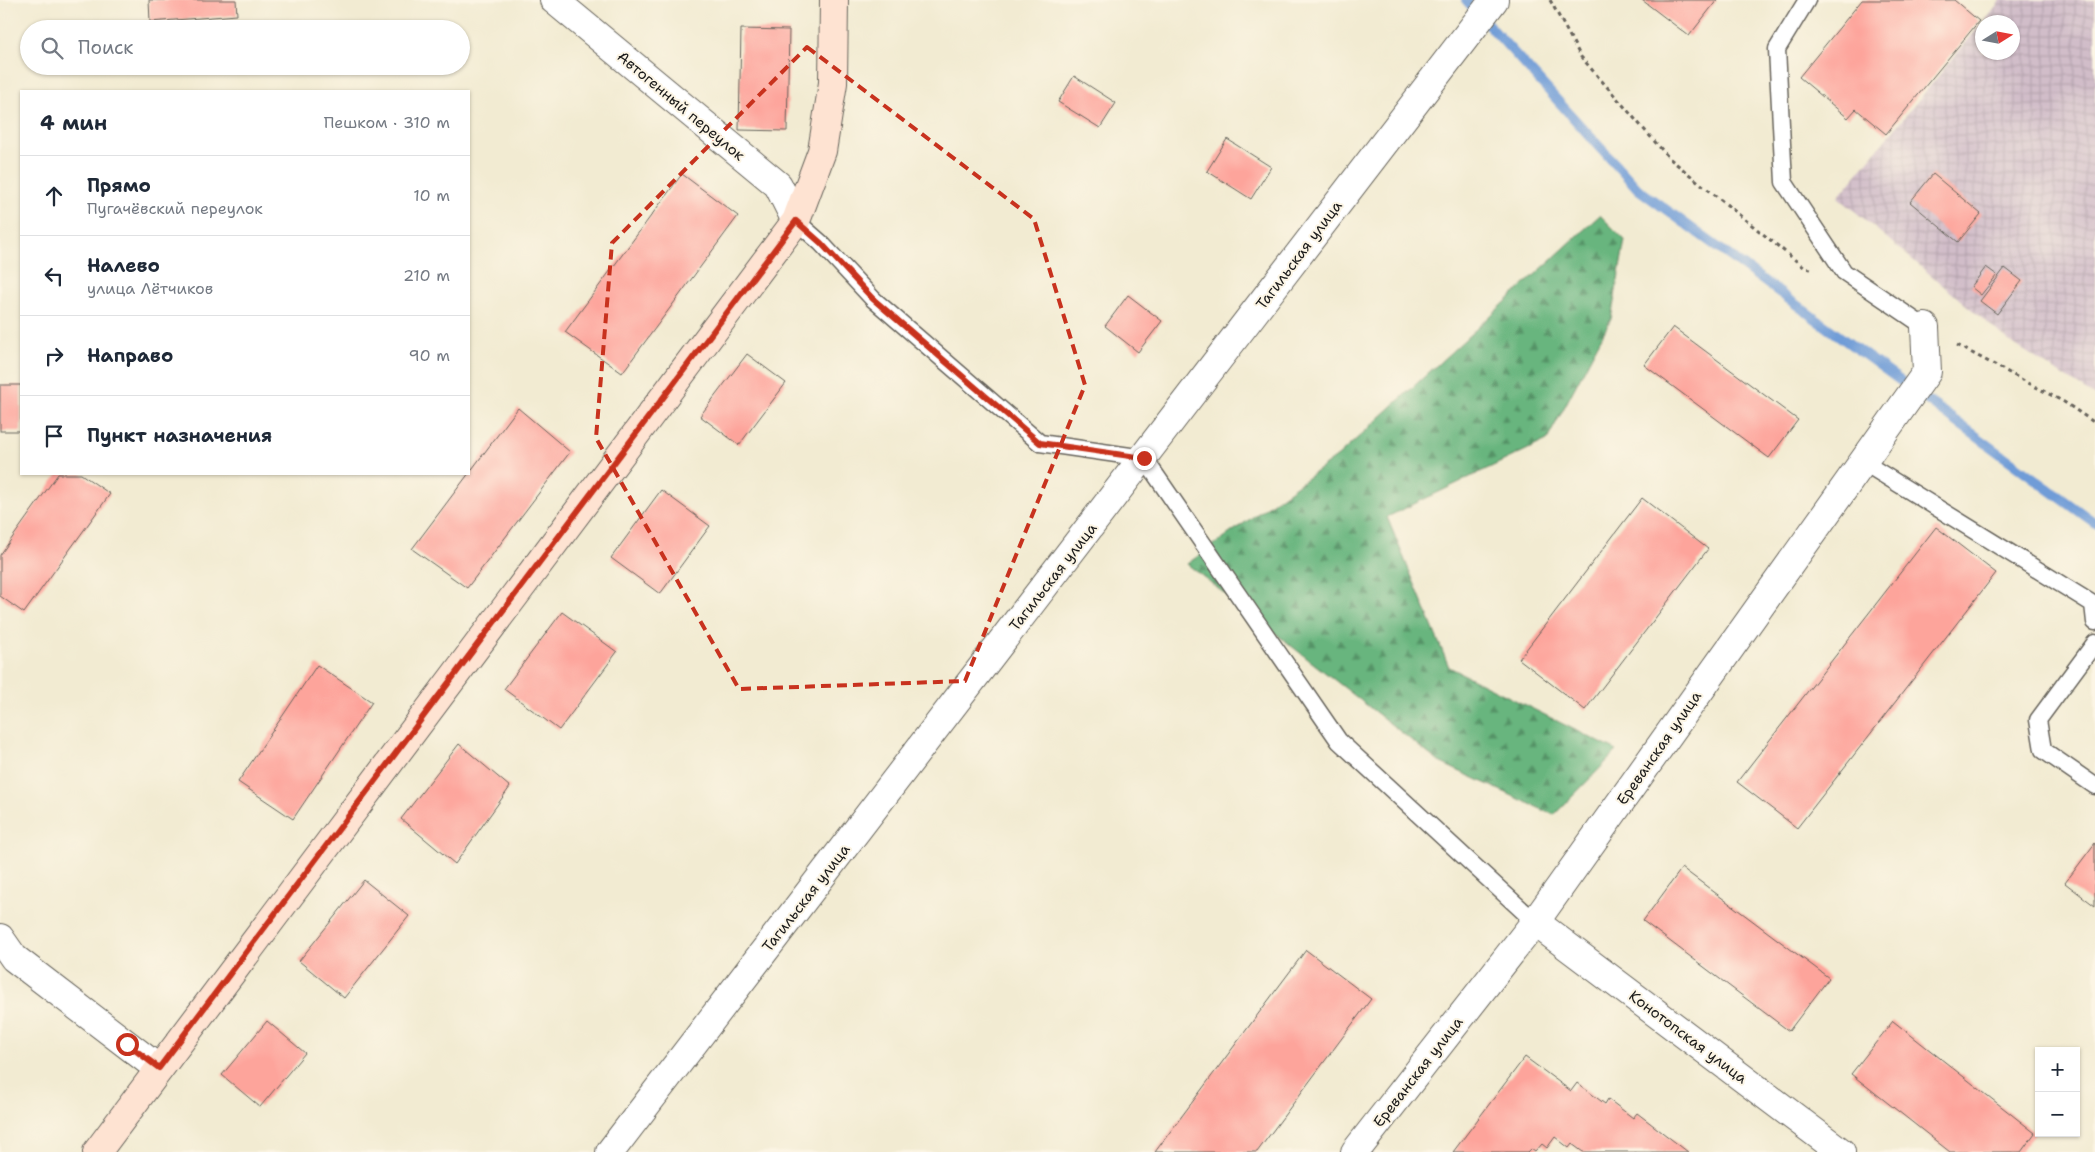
<!DOCTYPE html>
<html lang="ru">
<head>
<meta charset="utf-8">
<style>
	:root { --surface:#fff; --page:#f2f2f3; --text:#1f2937; --muted:#747a83; --line:#e0e1e3 }
	body { margin:0; font-family:"Shantell Sans",sans-serif; background:var(--page); color:var(--text) }
	.controls { position:absolute; right:15px; bottom:15px; display:grid; overflow:hidden; border-radius:0px; box-shadow:0 1px 4px #0004 }
	.controls button { width:45px; height:45px; display:grid; place-items:center; padding:0; border:0; border-bottom:1px solid var(--line); background:var(--surface); color:var(--text); font:25px sans-serif }
	.compass { position:absolute; left:1975px; top:15px; width:45px; height:45px; border-radius:50%; background:var(--surface); box-shadow:0 1px 4px #0004; rotate:79deg }
	.stop { position:absolute; width:15px; height:15px; margin:-11px; border:4px solid #c8321e; border-radius:50%; background:#fff }
	.stop.end { background:#c8321e; border-color:#fff; box-shadow:0 1px 5px #0008 }
	.list { margin:0; padding:0; list-style:none }
	h2 { display:flex; justify-content:space-between; align-items:center; height:65px; margin:0; padding:0 20px; font-size:21px }
	h2 small { font-size:16px; font-weight:400; color:var(--muted) }
	.list li { display:grid; grid-template-columns:32px 1fr auto; gap:15px; align-items:center; box-sizing:border-box; height:80px; padding:0 20px; border-top:1px solid var(--line) }
	.list b { display:block; font-size:19px; white-space:nowrap }
	.list p { margin:0; font-size:16px; white-space:nowrap; color:var(--muted) }
	.list em { font-size:16px; font-style:normal; color:var(--muted) }
	.icon { flex:none; width:28px; height:28px; fill:none; stroke:currentColor; stroke-width:2; stroke-linecap:round; stroke-linejoin:round }
	.map { position:relative; flex:none; width:2095px; height:1152px; overflow:hidden }
	.search { position:absolute; background:var(--surface); box-shadow:0 1px 4px #0004; left:20px; top:20px; width:450px; height:55px; display:flex; align-items:center; gap:12px; box-sizing:border-box; padding:0 18px; border-radius:28px; color:var(--muted); font-size:19px }
	.panel { position:absolute; background:var(--surface); box-shadow:0 1px 4px #0004; left:20px; top:90px; width:450px; height:385px; border-radius:0px }
	.map>svg:first-child { display:block }
	.industrial { fill:url(#industrial-grid) }
	.forest { fill:url(#forest-firs); stroke:#42684d }
	.lines { fill:none; stroke-linecap:round; stroke-linejoin:round }
	.stream { stroke:#6f9cd7; stroke-width:10 }
	.building { fill:#fda49b }
	.service-casing { stroke:#67645c; stroke-width:19 }
	.minor-casing { stroke:#67645c; stroke-width:30 }
	.secondary-casing { stroke:#67645c; stroke-width:30 }
	.path { stroke:#67645c; stroke-width:3; stroke-dasharray:4 4; stroke-linecap:butt }
	.service { stroke:#fff; stroke-width:16 }
	.minor { stroke:#fff; stroke-width:28 }
	.secondary { stroke:#fee3d2; stroke-width:28 }
	.route { stroke:#c8321e; stroke-width:6 }
	.marked { fill:none; stroke:#c8321e; stroke-width:4; stroke-dasharray:10 6; stroke-linejoin:round }
	.labels { text-anchor:middle; stroke-width:4; stroke-linejoin:round; paint-order:stroke }
	.street-label { font-size:15px; fill:#1c1c1c; stroke:#fcf5e5 }
</style>
</head>
<body>
<div class="map">
<svg width="2095" height="1152" viewBox="0 0 2095 1152">
	<defs>
		<pattern id="industrial-grid" width="8" height="8" patternUnits="userSpaceOnUse" patternTransform="scale(1.25)"><rect width="8" height="8" fill="#d1bdc9"/><path d="M0 4h8M4 0v8" fill="none" stroke="#b3a2ac"/></pattern>
		<pattern id="forest-firs" width="22" height="20" patternUnits="userSpaceOnUse" patternTransform="scale(1.25)"><rect width="22" height="20" fill="#68b57e"/><path d="M5 1l3.5 6h-7zM16 11l3.5 6h-7z" fill="#559266"/></pattern>
	</defs>
	<rect width="100%" height="100%" fill="#fcf5e5"/>
	<filter id="ink" filterUnits="userSpaceOnUse"><feTurbulence type="fractalNoise" baseFrequency=".02" numOctaves="2"/><feDisplacementMap in="SourceGraphic" scale="10" xChannelSelector="R" yChannelSelector="G"/><feConvolveMatrix kernelMatrix="1 2 1 2 8 2 1 2 1" color-interpolation-filters="sRGB"/></filter>
	<filter id="wash" filterUnits="userSpaceOnUse"><feTurbulence type="fractalNoise" baseFrequency=".0096" numOctaves="4" result="noise"/><feDisplacementMap in="SourceGraphic" scale="20" xChannelSelector="R" yChannelSelector="G"/><feGaussianBlur stdDeviation="1.12" result="paint"/><feColorMatrix in="noise" values="0 0 0 0 0 0 0 0 0 0 0 0 0 0 0 0 0 1.4 0 .05"/><feComposite in="paint" operator="in"/></filter>
	<g filter="url(#wash)">
		<rect width="100%" height="100%" fill="#f2ebd2"/>
		<path class="industrial" d="M2001,0H2095V396L2009,341L1838,197L1982,23V52H2012V22H1983Z"/>
		<path class="forest" d="M1600,215L1625,240L1611,319L1547,440L1387,517L1449,667L1617,751L1554,815L1439,762L1187,564L1338,456Z"/>
		<g class="lines">
			<path class="stream" d="M1466,0L1638,189L2095,523"/>
		</g>
		<g id="blocks">
			<g class="building">
				<path d="M149,0H236L237,15L150,22Z"/>
				<path d="M1642,0H1717L1689,36Z"/>
				<path d="M1862,0H1954L1979,21L1886,134L1856,109L1848,118L1799,77Z"/>
				<path d="M741,29L789,30L787,131L739,130Z"/>
				<path d="M1074,76L1116,103L1100,128L1058,102Z"/>
				<path d="M1227,139L1271,167L1251,199L1207,171Z"/>
				<path d="M682,174L738,216L622,373L565,332Z"/>
				<path d="M1933,174L1981,214L1958,242L1910,202Z"/>
				<path d="M1986,267L1997,275L1981,295L1971,287Z"/>
				<path d="M2005,268L2022,281L1997,314L1980,301Z"/>
				<path d="M1128,295L1162,321L1138,352L1105,326Z"/>
				<path d="M1673,327L1798,420L1769,458L1644,365Z"/>
				<path d="M747,354L786,383L739,445L700,416Z"/>
				<rect x="0" y="385" width="21" height="46"/>
				<path d="M518,408L570,452L467,588L412,549Z"/>
				<path d="M58,474H81L110,494L24,613L0,596V555Z"/>
				<path d="M661,490L710,526L660,594L611,558Z"/>
				<path d="M1642,498L1708,549L1585,710L1519,659Z"/>
				<path d="M1936,527L1996,573L1797,828L1737,782Z"/>
				<path d="M562,612L617,652L559,730L504,689Z"/>
				<path d="M317,665L372,702L293,819L238,782Z"/>
				<path d="M459,744L510,787L455,864L401,819Z"/>
				<path d="M2095,843V906L2065,883Z"/>
				<path d="M1682,868L1829,978L1789,1031L1643,921Z"/>
				<path d="M364,880L409,916L344,998L299,961Z"/>
				<path d="M1306,950L1371,999L1257,1152H1155Z"/>
				<path d="M267,1021L305,1053L260,1107L222,1075Z"/>
				<path d="M1893,1021L2035,1133L2021,1152H1950L1851,1074Z"/>
				<path d="M1525,1057L1571,1091L1577,1083L1605,1104L1608,1099L1633,1118L1637,1113L1688,1152H1583L1572,1144L1569,1148L1555,1137L1547,1148L1542,1144L1535,1152L1531,1149L1528,1152H1453Z"/>
			</g>
		</g>
	</g>
	<g filter="url(#ink)">
		<use href="#blocks" fill-opacity="0" stroke="#67645c" stroke-width="1"/>
		<g class="lines">
			<g class="service-casing">
				<g id="service">
					<path d="M1807,0L1777,49L1784,182L1844,272L1925,327"/>
					<path d="M796,221L821,243L873,299L1040,443L1144,458L1339,741L1535,922"/>
					<path d="M1863,462L2093,604L2095,622"/>
					<path d="M2095,643L2038,720L2043,750L2095,786"/>
				</g>
			</g>
			<g class="minor-casing">
				<g id="minor">
					<path d="M554,0L778,185L796,221"/>
					<path d="M1535,922L1841,1152"/>
					<path d="M0,938L14,958L159,1069"/>
					<path d="M610,1152L1494,0"/>
					<path d="M1355,1152L1535,922L1927,372L1925,327"/>
				</g>
			</g>
			<g class="secondary-casing">
				<path id="secondary" d="M97,1152L796,221L822,151L833,83L834,0"/>
			</g>
			<g class="path">
				<path d="M1550,0L1581,57L1669,158L1805,268L1811,269"/>
				<path d="M1957,345L2064,402L2095,423"/>
			</g>
			<use href="#service" class="service"/>
			<use href="#minor" class="minor"/>
			<use href="#secondary" class="secondary"/>
		</g>
	</g>
	<g class="lines" filter="url(#ink)">
		<path class="route" d="M127,1044L159,1068L796,221L821,243L873,299L1040,443L1144,458"/>
	</g>
	<path class="marked" d="M807,47L1034,219L1085,385L965,681L739,689L596,438L612,243Z"/>
	<g class="labels">
		<g class="street-label">
			<text transform="translate(681 106) rotate(40)" y="5">Автогенный переулок</text>
			<text transform="translate(1299 255) rotate(-53)" y="5">Тагильская улица</text>
			<text transform="translate(1053 577) rotate(-52)" y="5">Тагильская улица</text>
			<text transform="translate(1659 748) rotate(-55)" y="5">Ереванская улица</text>
			<text transform="translate(806 898) rotate(-52)" y="5">Тагильская улица</text>
			<text transform="translate(1688 1037) rotate(37)" y="5">Конотопская улица</text>
			<text transform="translate(1418 1072) rotate(-52)" y="5">Ереванская улица</text>
		</g>
	</g>
</svg>
<div class="controls">
<button>+</button>
<button>−</button>
</div>
<svg class="compass" viewBox="-18 -18 36 36"><path d="M0-13l5 13h-10z" fill="#e53935"/><path d="M0 13l5-13h-10z" fill="#747a83"/></svg>
<div class="stop" style="left:127px;top:1044px"></div>
<div class="stop end" style="left:1144px;top:458px"></div>
<div class="search"><svg class="icon" aria-label="search" viewBox="0 0 24 24"><circle cx="10" cy="10" r="6"/><path d="M15 15l6 6"/></svg>Поиск</div>
<section class="panel">
<h2>4 мин<small>Пешком · 310 m</small></h2>
<ul class="list">
<li><svg class="icon" aria-label="ahead" viewBox="0 0 24 24"><path d="M12 20V5M6 11l6-6 6 6"/></svg><div><b>Прямо</b><p>Пугачёвский переулок</p></div><em>10 m</em></li>
<li><svg class="icon" aria-label="left" viewBox="0 0 24 24"><path d="M17 20v-9H6M10 6l-5 5 5 5"/></svg><div><b>Налево</b><p>улица Лётчиков</p></div><em>210 m</em></li>
<li><svg class="icon" aria-label="right" viewBox="0 0 24 24"><path d="M7 20v-9h11M14 6l5 5-5 5"/></svg><div><b>Направо</b></div><em>90 m</em></li>
<li><svg class="icon" aria-label="arrive" viewBox="0 0 24 24"><path d="M6 21V4h12l-3 4 3 4H6"/></svg><div><b>Пункт назначения</b></div></li>
</ul>
</section>
</div>
</body>
</html>
